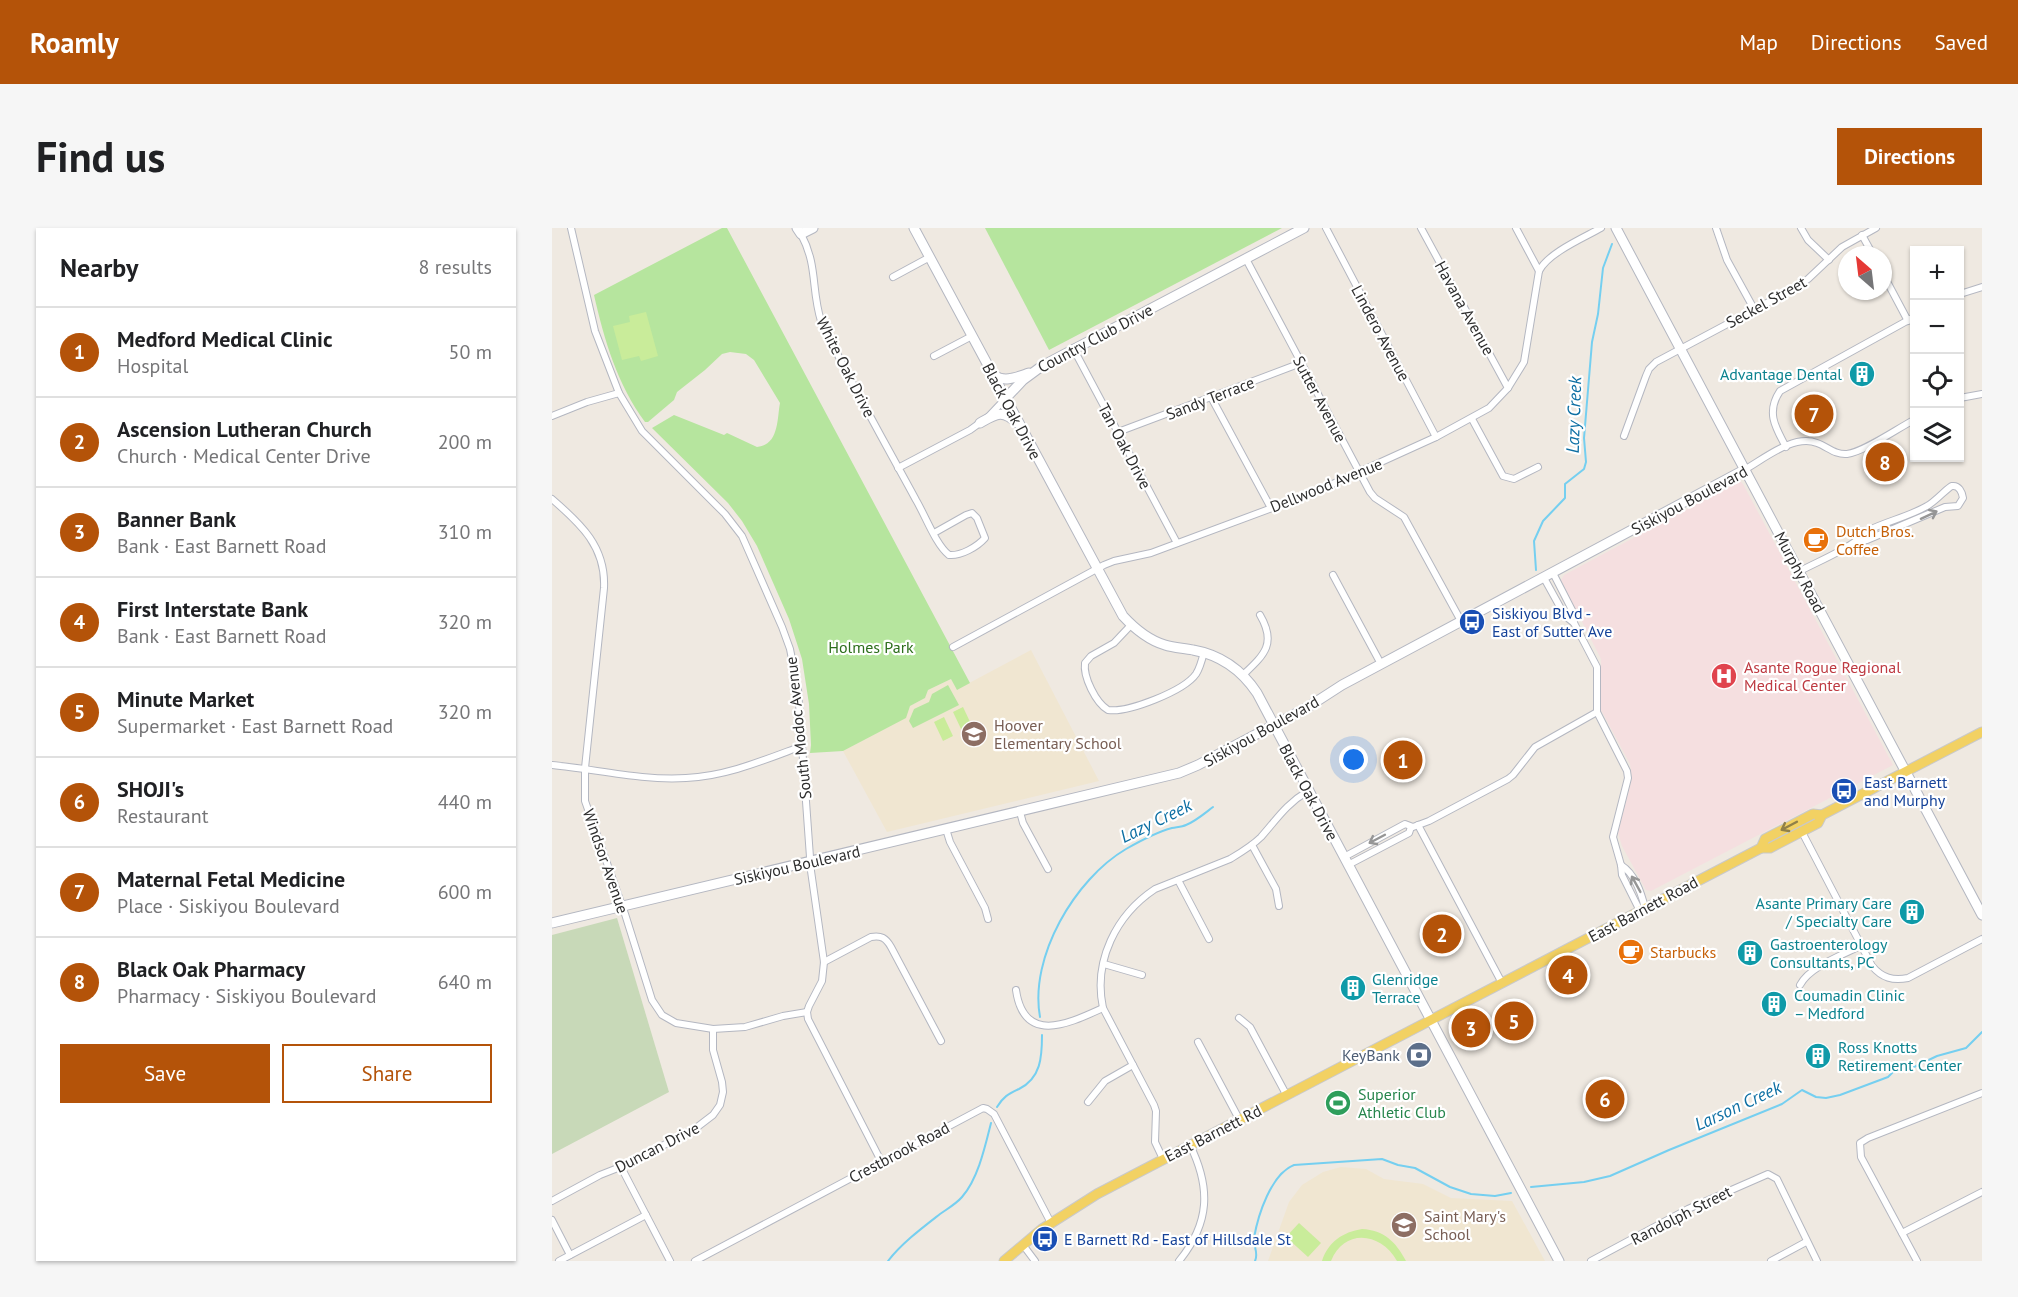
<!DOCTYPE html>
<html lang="en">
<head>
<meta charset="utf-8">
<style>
	:root { --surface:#fff; --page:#f6f6f6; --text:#202124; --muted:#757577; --line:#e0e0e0; --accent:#b45309 }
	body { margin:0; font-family:"PT Sans",sans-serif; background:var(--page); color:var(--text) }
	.controls { position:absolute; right:18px; top:18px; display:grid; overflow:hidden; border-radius:0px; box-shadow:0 2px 4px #0004 }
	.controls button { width:54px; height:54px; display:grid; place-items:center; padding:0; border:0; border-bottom:2px solid var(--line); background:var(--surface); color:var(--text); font:30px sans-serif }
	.compass { position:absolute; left:1286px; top:18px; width:54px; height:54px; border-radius:50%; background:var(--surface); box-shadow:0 2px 4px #0004; rotate:332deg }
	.you { position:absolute; left:802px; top:532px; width:21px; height:21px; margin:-15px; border:4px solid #fff; border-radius:50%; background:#1a73e8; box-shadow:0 0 0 9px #1a73e833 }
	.badge { display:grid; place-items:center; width:39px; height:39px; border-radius:50%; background:var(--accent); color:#fff; font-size:20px; font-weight:700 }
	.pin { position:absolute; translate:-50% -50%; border:3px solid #fff; box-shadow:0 2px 6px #0006 }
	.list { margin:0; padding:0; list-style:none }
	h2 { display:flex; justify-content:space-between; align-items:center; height:78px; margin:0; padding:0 24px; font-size:26px }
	h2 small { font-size:20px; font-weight:400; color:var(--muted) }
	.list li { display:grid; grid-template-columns:39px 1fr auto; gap:18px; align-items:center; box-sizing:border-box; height:90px; padding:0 24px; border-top:2px solid var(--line) }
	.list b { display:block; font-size:22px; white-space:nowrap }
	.list p { margin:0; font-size:20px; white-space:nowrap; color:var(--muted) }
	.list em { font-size:20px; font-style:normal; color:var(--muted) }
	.actions { display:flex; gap:12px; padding:18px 24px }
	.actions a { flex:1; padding:14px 0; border:2px solid var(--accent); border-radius:0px; text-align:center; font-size:21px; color:var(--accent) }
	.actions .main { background:var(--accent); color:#fff }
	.icon { flex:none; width:33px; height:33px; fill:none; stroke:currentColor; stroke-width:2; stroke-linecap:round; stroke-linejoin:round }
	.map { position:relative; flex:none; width:1430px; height:1033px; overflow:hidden; border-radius:0px }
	header { display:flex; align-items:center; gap:36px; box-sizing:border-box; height:84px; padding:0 30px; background:var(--accent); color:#fff }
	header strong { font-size:28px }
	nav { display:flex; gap:33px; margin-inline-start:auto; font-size:21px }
	.intro { display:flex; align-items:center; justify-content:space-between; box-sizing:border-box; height:144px; padding:0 36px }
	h1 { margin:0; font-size:42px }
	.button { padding:15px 27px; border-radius:0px; background:var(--accent); color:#fff; font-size:21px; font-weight:700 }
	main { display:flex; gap:36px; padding:0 36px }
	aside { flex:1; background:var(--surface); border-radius:0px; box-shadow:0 2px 4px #0004 }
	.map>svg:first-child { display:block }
	.education { fill:#f0e6d1 }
	.medical { fill:#f5dfe0 }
	.green { fill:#b6e59e }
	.cemetery { fill:#c8d9b8 }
	.pitch { fill:#c9ec9a }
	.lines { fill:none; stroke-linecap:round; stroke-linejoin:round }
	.stream { stroke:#75cff0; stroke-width:2 }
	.street-casing { stroke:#b4b7c1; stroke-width:8 }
	.secondary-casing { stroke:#b4b7c1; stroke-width:11 }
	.primary-casing { stroke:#c9c9c9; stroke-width:11 }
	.street { stroke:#fff; stroke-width:6 }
	.secondary { stroke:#fff; stroke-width:9 }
	.primary { stroke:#f2d163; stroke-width:9 }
	.oneway { stroke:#969696 }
	.oneway2 { stroke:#908048 }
	.labels { text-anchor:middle; stroke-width:4.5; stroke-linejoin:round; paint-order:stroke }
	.street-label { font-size:16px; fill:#2e2e2e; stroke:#fff }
	.culture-label { font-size:16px; fill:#0d838f; stroke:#fff; text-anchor:start }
	.food-label { font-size:16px; fill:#c56008; stroke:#fff; text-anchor:start }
	.transit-label { font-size:16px; fill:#164399; stroke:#fff; text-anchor:start }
	.park-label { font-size:16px; fill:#2c6e1b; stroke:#fff }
	.health-label { font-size:16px; fill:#be3a42; stroke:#fff; text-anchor:start }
	.education-label { font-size:16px; fill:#785e54; stroke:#fff; text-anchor:start }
	.service-label { font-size:16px; fill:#4e5e75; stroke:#fff; text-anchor:end }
	.leisure-label { font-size:16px; fill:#27864d; stroke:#fff; text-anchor:start }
	.water-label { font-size:18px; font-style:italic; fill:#0d6fa3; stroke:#fff }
</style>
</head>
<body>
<header>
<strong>Roamly</strong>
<nav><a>Map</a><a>Directions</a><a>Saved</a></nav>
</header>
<div class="intro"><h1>Find us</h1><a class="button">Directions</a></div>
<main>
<aside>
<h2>Nearby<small>8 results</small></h2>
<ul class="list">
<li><span class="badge">1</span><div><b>Medford Medical Clinic</b><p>Hospital</p></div><em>50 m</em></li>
<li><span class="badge">2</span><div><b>Ascension Lutheran Church</b><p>Church · Medical Center Drive</p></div><em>200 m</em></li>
<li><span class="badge">3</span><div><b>Banner Bank</b><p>Bank · East Barnett Road</p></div><em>310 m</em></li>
<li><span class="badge">4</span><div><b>First Interstate Bank</b><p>Bank · East Barnett Road</p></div><em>320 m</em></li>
<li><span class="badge">5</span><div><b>Minute Market</b><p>Supermarket · East Barnett Road</p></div><em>320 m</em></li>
<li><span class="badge">6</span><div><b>SHOJI's</b><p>Restaurant</p></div><em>440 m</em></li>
<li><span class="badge">7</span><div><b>Maternal Fetal Medicine</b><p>Place · Siskiyou Boulevard</p></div><em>600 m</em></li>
<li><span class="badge">8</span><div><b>Black Oak Pharmacy</b><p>Pharmacy · Siskiyou Boulevard</p></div><em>640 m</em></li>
</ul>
<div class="actions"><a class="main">Save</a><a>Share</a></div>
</aside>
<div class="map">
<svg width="1430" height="1033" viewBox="0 0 1430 1033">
	<rect width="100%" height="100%" fill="#efe9e1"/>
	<g class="education">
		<path d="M479,422L547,553L335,604L291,523L353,490L358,478L373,470L376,462L399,451L406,461Z"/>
		<path d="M789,939L814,941L832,951L871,956L899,970L960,973L993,1033H716L737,974L750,957L771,944Z"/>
	</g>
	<path class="medical" d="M1188,253L1191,256L1341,537L1099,663L1094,662L1070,618L1066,605L1080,550L1078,536L1048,480L1049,431L1009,352L1012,347Z"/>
	<g class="green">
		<path d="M170,0H175L418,455L405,462L399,451L376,462L373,470L358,478L354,490L291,523L258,525L259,517L257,476L250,431L237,391L205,318L190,293L176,275L100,200L122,187L172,207L175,205L205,219C227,217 225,191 228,175L202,132L194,126L178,124L170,126L153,142L125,164L122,172L96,194H93C65,156 52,111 42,67Z"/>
		<path d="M433,0H730L497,122Z"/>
		<path d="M396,457L407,477L361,500L357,493L362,481L377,474L380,466Z"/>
	</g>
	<path class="cemetery" d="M65,690L117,864L0,926V707Z"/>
	<g class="pitch">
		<path d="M94,84L106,128L89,133L87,128L70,132L61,98L78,94L77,88Z"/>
		<path d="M411,479L420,498L410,503L401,484Z"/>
		<path d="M392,489L401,508L391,513L382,494Z"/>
		<path d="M747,995L769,1015L756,1029L734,1009Z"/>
		<path d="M810,1001C832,1002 844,1014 854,1033H845C829,1004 792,1000 779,1033H770C776,1014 791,1004 810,1001Z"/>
	</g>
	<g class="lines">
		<g class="stream">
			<path d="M984,342L982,313L991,293L1013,270V256L1032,241L1034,234L1032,210L1040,114L1046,86L1051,40L1060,16"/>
			<path d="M488,789C477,729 523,651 574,621C588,613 605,604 620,600C625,599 630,599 634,597C644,593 653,585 661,579"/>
			<path d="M445,879C451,869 456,866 467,861C489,850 490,829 490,807"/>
			<path d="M979,959L1032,954L1058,948L1117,922L1230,876L1250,862L1264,869L1274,870L1288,867L1336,849L1343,842L1362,839L1385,828L1414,820L1430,804"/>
			<path d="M336,1033C350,1015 370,1000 388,986C395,981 404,976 410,969C426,951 433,919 439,895"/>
			<path d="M703,1033C707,1025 701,1018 702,1010C706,987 719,946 742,937L830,931L846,937L863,940L898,959L919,966L943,968L959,965"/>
		</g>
		<g class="street-casing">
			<g id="street">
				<path d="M19,0L43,103L67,165L90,203L173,286L190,308L230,399L238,421L246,462L259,643L272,734L270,753L257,778L255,784L256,791L329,933"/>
				<path d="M774,0L884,209"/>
				<path d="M869,0L956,160"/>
				<path d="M964,0L987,43"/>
				<path d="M1164,0L1175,32L1202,81"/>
				<path d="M1249,0L1256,12L1277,32"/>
				<path d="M249,6C266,38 259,61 269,93C298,154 332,213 364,272C373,287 384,317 397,327C409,328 425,319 433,310L425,290L420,285L414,287L382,305"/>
				<path d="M1310,7L1321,27"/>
				<path d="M694,31L818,264L823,270L852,289L909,393"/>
				<path d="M1331,46L1356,93"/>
				<path d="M341,49L378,29"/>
				<path d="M1408,66L1430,59"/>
				<path d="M521,120L625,315"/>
				<path d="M382,128L420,108"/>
				<path d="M659,169L719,280"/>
				<path d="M1408,170L1430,166"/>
				<path d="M0,188L35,174L67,165"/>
				<path d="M920,191L951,248L962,251L986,239"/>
				<path d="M566,204L749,135"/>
				<path d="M1072,208L1094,148L1097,141L1104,134L1243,60L1256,51L1290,19L1324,0"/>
				<path d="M1234,219C1223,199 1214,184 1228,163L1362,89"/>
				<path d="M346,240L418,202L436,189L454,170"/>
				<path d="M1192,242C1212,231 1241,206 1265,215C1276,219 1283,227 1295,226C1312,224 1346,200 1362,192"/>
				<path d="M0,271C29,296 54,319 52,360L33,540V573L73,686L100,772L110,787L124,795L161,801L193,799L231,788L255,784"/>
				<path d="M1248,343C1265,334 1285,326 1301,315C1306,312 1310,306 1315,303C1335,293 1356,289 1375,278C1383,274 1396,259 1400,258C1407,257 1410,264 1411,270L1406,278L1393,279L1315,312L1303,314"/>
				<path d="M1001,345L1021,384L1022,395L1045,439V484L1075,543L1076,550L1061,609L1069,637L1070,647L1088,683"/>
				<path d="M781,347L829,436"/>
				<path d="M992,350L1013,388L1022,395"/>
				<path d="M579,397L562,415L539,428L533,435C531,449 544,475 556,482C576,485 632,463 644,446C648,440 650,432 652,424"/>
				<path d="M401,419L552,337L562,333L599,325L763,264L884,209L937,180L956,160L972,134L987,43C996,25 1031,10 1049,0"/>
				<path d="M691,447C712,427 725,416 708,387"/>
				<path d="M0,537C43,541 91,553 134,550C175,548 212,532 250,518"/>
				<path d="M468,584L471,595L496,641"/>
				<path d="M866,597L950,755"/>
				<path d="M394,601L398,614L433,680L436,691"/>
				<path d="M1250,604L1320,738C1330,750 1341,753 1356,750L1430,711"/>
				<path d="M700,617L724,661L727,678"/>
				<path d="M792,629L853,596L861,599L877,593L956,551L961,547L983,519L1045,484"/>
				<path d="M796,637L857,605L859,599"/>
				<path d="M1069,637C1083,646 1089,664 1093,680"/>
				<path d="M626,652L657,711"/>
				<path d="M272,734L319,709C329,707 334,710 339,719L389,813"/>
				<path d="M552,736L590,747"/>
				<path d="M1248,757C1258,738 1291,727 1310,717"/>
				<path d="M464,762C472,818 518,795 551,780"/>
				<path d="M687,790L698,799L735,868"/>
				<path d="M646,814L687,891"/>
				<path d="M536,874L553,853L581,837"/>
				<path d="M611,931L603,914L604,883L602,877L551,780C541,733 564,687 603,661L678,631C688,625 700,618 709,609C725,591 734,576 756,563"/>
				<path d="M69,939L118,1033"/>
				<path d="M0,973L48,947L76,936L144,900L161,887L168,877L171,864L170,854L161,822V801"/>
				<path d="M0,992L18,1027"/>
				<path d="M1350,1005L1430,964"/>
				<path d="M471,1017L483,1033"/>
				<path d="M7,1033L94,987"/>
				<path d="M143,1033L431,880L435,881L442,886L499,995"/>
				<path d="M627,1033C658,995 659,960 638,917"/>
				<path d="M1039,1033L1136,981L1216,946L1225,951L1265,1033"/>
				<path d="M1219,1033L1254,1014"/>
				<path d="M1365,1033L1309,929L1308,915L1316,910L1430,865"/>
			</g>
		</g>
		<g class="secondary-casing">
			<g id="secondary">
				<path d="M245,0L249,6L261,0"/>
				<path d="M362,0L571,388C583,401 596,412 613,417C622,420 632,420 641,422C669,427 689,441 705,465L1007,1033"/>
				<path d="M1064,0L1430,687"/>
				<path d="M442,147C452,155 465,149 477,145"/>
				<path d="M454,170L471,152L490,138L752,0"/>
				<path d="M428,195C444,186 450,181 465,195"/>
				<path d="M0,695L627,545L646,537L756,479L790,457L1192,242"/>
			</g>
		</g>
		<g class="primary-casing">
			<g id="primary">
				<path d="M1209,620L1213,611L1261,586L1270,587"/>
				<path d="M452,1033L490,1001L545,966L1209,620H1218L1266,595L1270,587L1430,504"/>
			</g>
		</g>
		<use href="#street" class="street"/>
		<use href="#secondary" class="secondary"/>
		<use href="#primary" class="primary"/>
	</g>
	<defs><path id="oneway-shaft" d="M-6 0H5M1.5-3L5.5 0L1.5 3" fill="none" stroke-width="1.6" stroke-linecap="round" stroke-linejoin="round" transform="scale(1.5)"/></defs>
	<g class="oneway">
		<use href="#oneway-shaft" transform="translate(1377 287) rotate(-25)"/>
		<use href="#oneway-shaft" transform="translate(825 611) rotate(152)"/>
		<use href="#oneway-shaft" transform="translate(1084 656) rotate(-119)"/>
	</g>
	<use class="oneway2" href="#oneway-shaft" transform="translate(1237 598) rotate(152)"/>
	<defs>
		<g id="building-disc" transform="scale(1.35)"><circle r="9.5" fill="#0f9aa8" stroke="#fff"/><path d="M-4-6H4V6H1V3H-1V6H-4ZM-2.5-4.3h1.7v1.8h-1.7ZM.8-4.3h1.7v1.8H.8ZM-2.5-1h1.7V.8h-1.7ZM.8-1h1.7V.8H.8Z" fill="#fff"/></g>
		<g id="cafe-disc" transform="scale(1.35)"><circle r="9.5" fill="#e8710a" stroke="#fff"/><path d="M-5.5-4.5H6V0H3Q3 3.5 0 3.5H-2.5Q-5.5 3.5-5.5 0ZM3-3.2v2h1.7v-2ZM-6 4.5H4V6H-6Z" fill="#fff"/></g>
		<g id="bus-disc" transform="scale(1.35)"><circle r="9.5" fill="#1a4fb4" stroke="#fff"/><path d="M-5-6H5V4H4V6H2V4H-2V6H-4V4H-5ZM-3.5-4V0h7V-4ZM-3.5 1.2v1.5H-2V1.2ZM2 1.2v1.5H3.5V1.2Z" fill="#fff"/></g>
		<g id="hospital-disc" transform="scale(1.35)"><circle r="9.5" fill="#e0444e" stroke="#fff"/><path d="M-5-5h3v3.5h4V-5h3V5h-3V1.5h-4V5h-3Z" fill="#fff"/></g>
		<g id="school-disc" transform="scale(1.35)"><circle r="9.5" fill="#8d6e63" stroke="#fff"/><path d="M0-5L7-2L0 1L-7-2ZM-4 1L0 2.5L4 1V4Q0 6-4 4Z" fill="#fff"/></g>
		<g id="bank-disc" transform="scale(1.35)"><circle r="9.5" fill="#5c6f8a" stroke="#fff"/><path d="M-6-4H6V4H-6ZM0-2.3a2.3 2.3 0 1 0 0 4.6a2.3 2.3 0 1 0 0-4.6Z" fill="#fff"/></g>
		<g id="stadium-disc" transform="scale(1.35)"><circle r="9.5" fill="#2e9e5b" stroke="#fff"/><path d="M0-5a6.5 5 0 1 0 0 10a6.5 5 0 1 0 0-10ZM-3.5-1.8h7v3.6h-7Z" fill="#fff"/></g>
	</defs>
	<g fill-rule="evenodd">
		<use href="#building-disc" x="1310" y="146"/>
		<use href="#cafe-disc" x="1264" y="312"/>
		<use href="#bus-disc" x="920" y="394"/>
		<use href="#hospital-disc" x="1172" y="448"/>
		<use href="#school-disc" x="422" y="506"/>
		<use href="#bus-disc" x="1292" y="563"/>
		<use href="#building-disc" x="1360" y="684"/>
		<use href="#cafe-disc" x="1079" y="724"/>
		<use href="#building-disc" x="1198" y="725"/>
		<use href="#building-disc" x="801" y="760"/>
		<use href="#building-disc" x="1222" y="776"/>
		<use href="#bank-disc" x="867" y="827"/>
		<use href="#building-disc" x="1266" y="828"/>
		<use href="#stadium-disc" x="786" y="875"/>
		<use href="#school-disc" x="852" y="997"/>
		<use href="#bus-disc" x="493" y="1011"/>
	</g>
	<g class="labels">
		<g class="street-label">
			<text transform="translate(1214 74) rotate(-29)" y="6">Seckel Street</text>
			<text transform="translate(913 80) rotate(61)" y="6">Havana Avenue</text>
			<text transform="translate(829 105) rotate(62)" y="6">Lindero Avenue</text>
			<text transform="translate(543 110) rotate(-28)" y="6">Country Club Drive</text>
			<text transform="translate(294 139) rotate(63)" y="6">White Oak Drive</text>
			<text transform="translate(658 170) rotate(-21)" y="6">Sandy Terrace</text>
			<text transform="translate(768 171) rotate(62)" y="6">Sutter Avenue</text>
			<text transform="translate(460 183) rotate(62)" y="6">Black Oak Drive</text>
			<text transform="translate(573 218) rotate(62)" y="6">Tan Oak Drive</text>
			<text transform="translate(774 257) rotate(-22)" y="6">Dellwood Avenue</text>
			<text transform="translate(1137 272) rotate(-28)" y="6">Siskiyou Boulevard</text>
			<text transform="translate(1248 344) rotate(62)" y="6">Murphy Road</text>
			<text transform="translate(246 500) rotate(-96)" y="6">South Modoc Avenue</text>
			<text transform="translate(709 503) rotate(-29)" y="6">Siskiyou Boulevard</text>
			<text transform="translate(757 564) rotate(62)" y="6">Black Oak Drive</text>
			<text transform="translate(54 633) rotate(71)" y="6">Windsor Avenue</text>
			<text transform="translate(245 637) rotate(-13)" y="6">Siskiyou Boulevard</text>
			<text transform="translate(1091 681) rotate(-28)" y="6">East Barnett Road</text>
			<text transform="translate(661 905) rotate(-27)" y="6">East Barnett Rd</text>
			<text transform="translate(105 919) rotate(-27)" y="6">Duncan Drive</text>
			<text transform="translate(347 924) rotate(-28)" y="6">Crestbrook Road</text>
			<text transform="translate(1129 987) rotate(-27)" y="6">Randolph Street</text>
		</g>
		<g class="culture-label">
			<text x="1290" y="152" text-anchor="end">Advantage Dental</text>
			<text x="1340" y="681" text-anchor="end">Asante Primary Care<tspan x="1340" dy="18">/ Specialty Care</tspan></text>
			<text x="1218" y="722">Gastroenterology<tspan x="1218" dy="18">Consultants, PC</tspan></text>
			<text x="820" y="757">Glenridge<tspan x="820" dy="18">Terrace</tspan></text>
			<text x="1242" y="773">Coumadin Clinic<tspan x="1242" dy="18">– Medford</tspan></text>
			<text x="1286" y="825">Ross Knotts<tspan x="1286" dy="18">Retirement Center</tspan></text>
		</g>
		<g class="food-label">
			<text x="1284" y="309">Dutch Bros.<tspan x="1284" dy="18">Coffee</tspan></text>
			<text x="1098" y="730">Starbucks</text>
		</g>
		<g class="transit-label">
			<text x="940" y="391">Siskiyou Blvd -<tspan x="940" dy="18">East of Sutter Ave</tspan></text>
			<text x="1312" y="560">East Barnett<tspan x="1312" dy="18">and Murphy</tspan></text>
			<text x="512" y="1017">E Barnett Rd - East of Hillsdale St</text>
		</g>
		<g class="park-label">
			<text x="319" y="425">Holmes Park</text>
		</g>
		<g class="health-label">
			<text x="1192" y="445">Asante Rogue Regional<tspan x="1192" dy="18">Medical Center</tspan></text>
		</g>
		<g class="education-label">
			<text x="442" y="503">Hoover<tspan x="442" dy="18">Elementary School</tspan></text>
			<text x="872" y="994">Saint Mary's<tspan x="872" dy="18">School</tspan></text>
		</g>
		<g class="service-label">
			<text x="848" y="833">KeyBank</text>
		</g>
		<g class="leisure-label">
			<text x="806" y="872">Superior<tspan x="806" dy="18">Athletic Club</tspan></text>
		</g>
		<g class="water-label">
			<text transform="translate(1022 187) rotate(-88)" y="6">Lazy Creek</text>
			<text transform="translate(604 593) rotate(-26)" y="6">Lazy Creek</text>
			<text transform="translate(1186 878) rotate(-25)" y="6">Larson Creek</text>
		</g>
	</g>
</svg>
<div class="controls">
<button>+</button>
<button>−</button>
<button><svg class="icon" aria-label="locate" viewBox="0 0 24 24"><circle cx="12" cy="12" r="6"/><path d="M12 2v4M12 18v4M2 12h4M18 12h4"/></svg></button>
<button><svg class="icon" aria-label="layers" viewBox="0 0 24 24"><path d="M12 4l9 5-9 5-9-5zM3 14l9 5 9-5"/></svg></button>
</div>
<svg class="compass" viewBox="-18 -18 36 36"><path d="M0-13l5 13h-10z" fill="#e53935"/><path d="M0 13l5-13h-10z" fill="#757577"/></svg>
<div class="you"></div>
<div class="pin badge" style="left:851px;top:532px">1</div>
<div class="pin badge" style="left:890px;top:706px">2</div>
<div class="pin badge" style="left:919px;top:800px">3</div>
<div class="pin badge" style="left:1016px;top:747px">4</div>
<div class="pin badge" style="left:962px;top:793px">5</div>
<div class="pin badge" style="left:1053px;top:871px">6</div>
<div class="pin badge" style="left:1262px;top:186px">7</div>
<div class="pin badge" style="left:1333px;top:234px">8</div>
</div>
</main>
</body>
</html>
